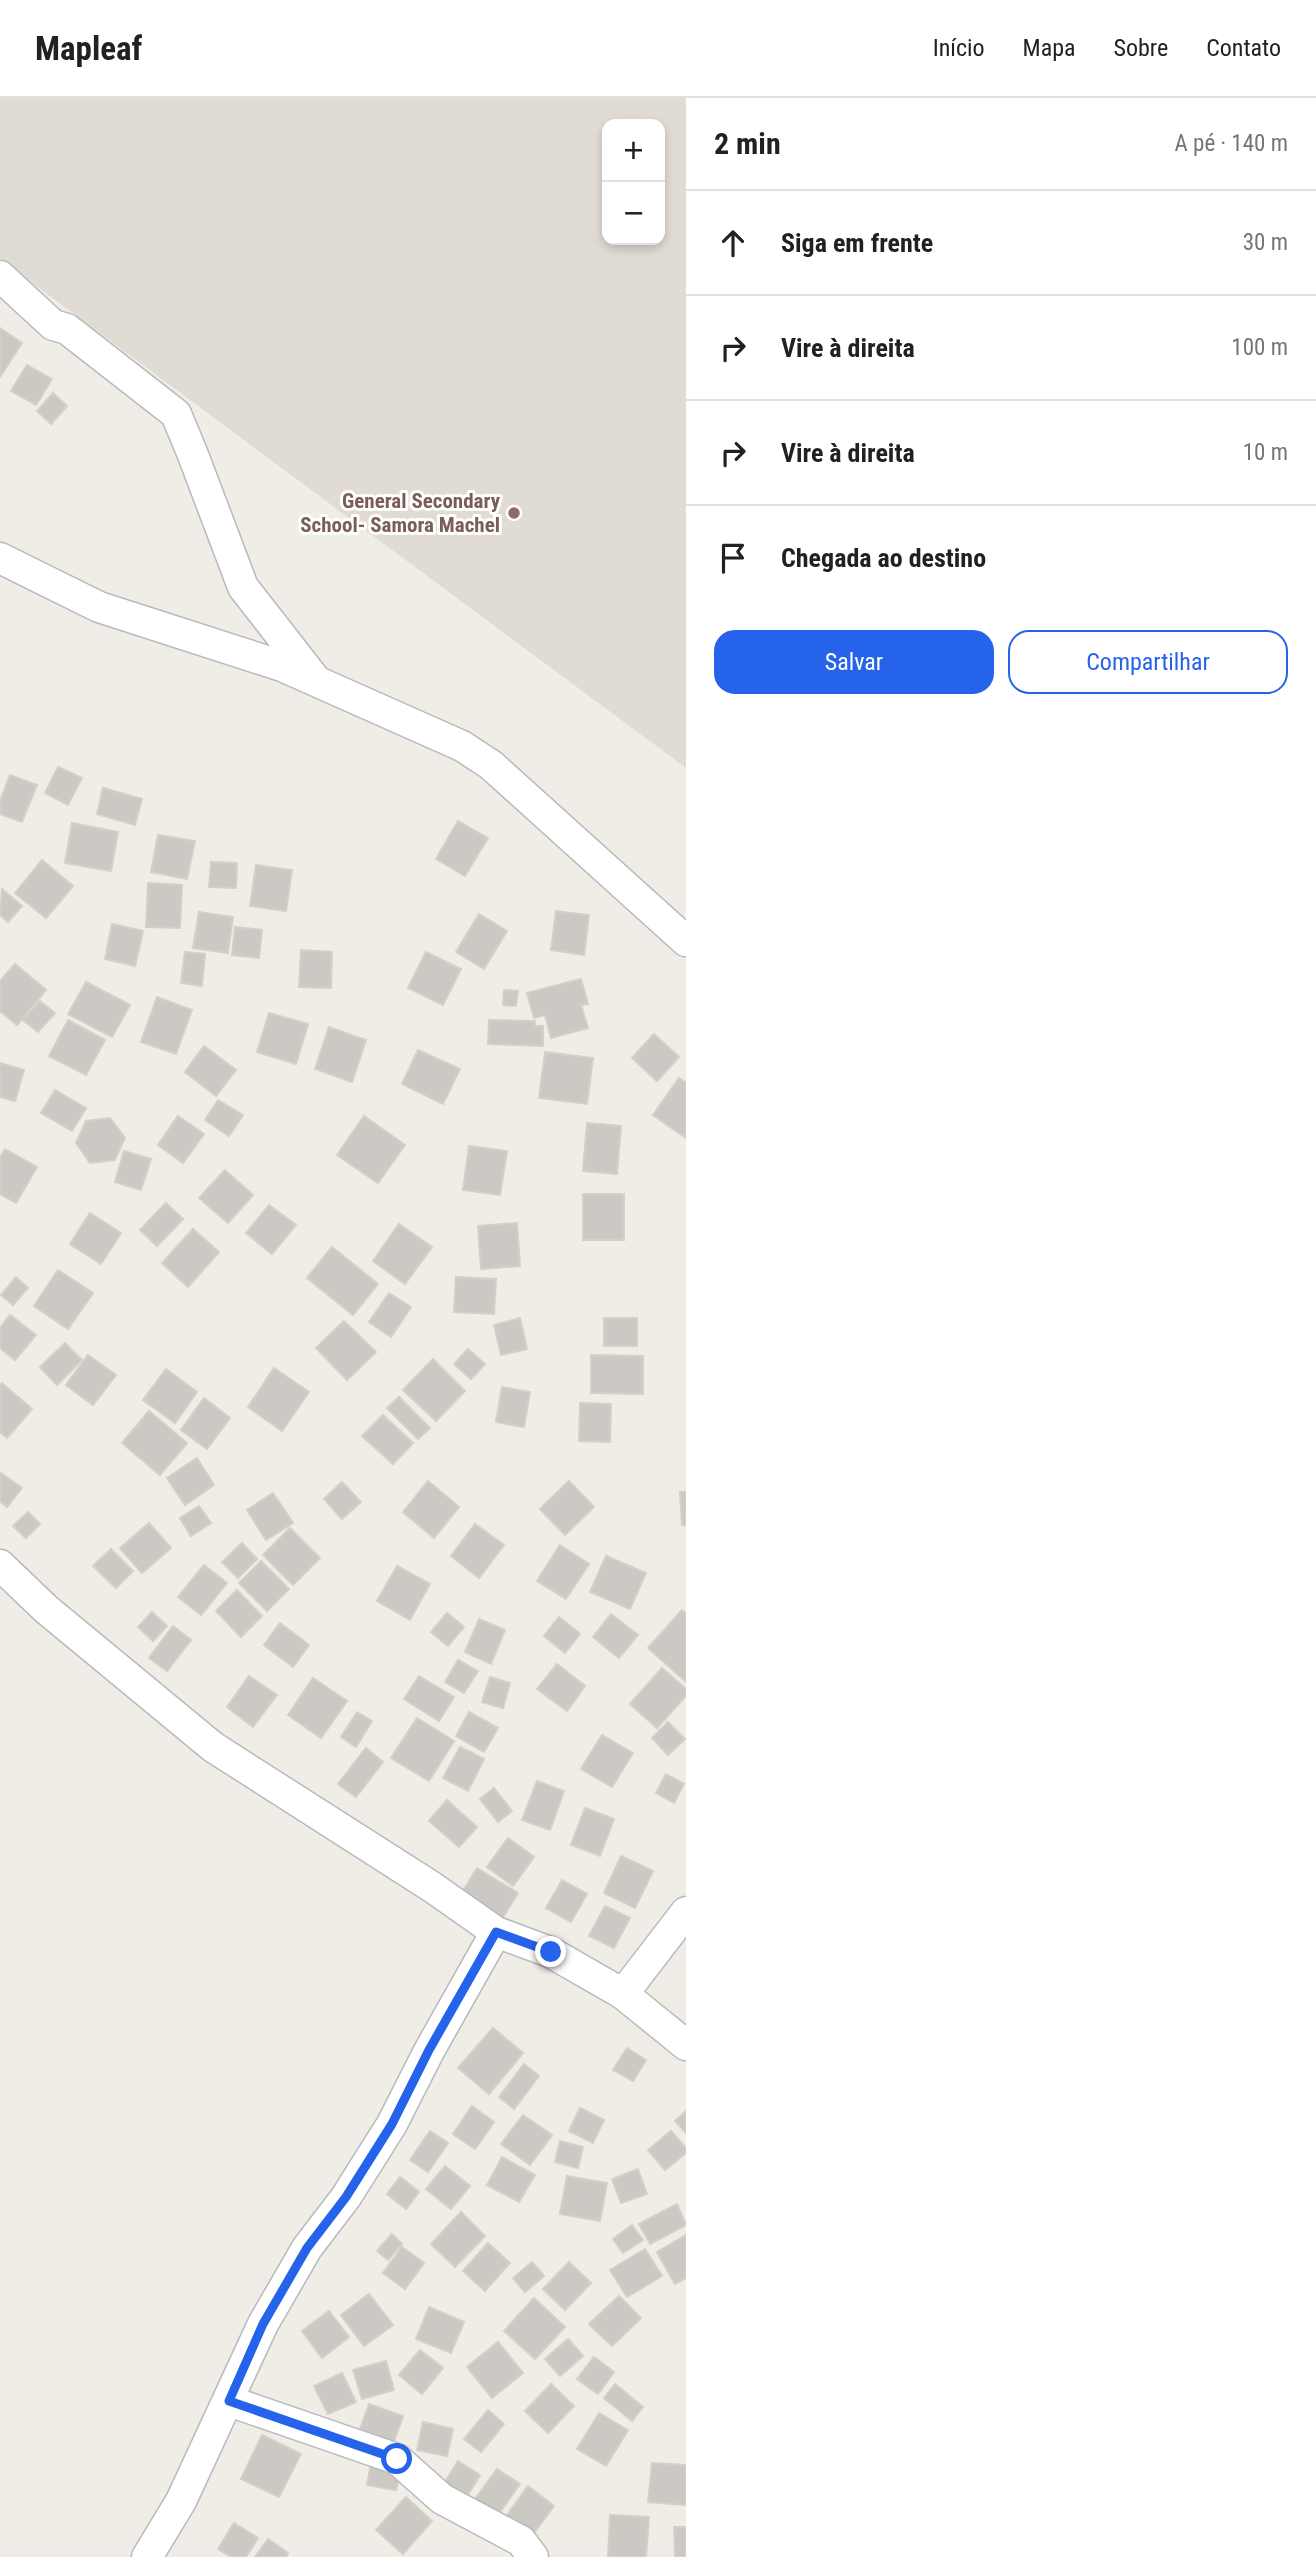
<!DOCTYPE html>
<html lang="pt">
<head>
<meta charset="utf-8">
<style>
	:root { --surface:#fff; --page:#f2f2f2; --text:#202124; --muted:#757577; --line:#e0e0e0; --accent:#2563eb }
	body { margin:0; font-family:"Roboto Condensed",sans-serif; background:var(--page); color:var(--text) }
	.controls { position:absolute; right:21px; top:21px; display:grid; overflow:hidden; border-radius:14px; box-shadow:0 4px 10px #0003 }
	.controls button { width:63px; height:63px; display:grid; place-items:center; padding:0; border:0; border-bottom:2px solid var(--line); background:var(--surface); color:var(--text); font:35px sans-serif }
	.stop { position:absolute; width:21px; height:21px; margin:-16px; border:5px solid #2563eb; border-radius:50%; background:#fff }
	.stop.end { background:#2563eb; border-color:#fff; box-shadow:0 2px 7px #0008 }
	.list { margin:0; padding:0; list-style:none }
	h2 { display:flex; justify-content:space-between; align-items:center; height:91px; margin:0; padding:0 28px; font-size:30px }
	h2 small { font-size:23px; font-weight:400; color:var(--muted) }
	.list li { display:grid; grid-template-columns:46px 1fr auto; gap:21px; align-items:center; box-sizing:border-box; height:105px; padding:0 28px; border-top:2px solid var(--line) }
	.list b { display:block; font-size:26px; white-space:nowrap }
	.list em { font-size:23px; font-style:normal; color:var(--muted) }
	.actions { display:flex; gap:14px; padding:21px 28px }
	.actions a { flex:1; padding:16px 0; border:2px solid var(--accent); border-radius:21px; text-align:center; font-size:24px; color:var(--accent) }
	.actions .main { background:var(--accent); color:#fff }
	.icon { flex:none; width:38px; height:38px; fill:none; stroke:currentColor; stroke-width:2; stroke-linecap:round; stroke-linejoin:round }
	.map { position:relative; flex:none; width:686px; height:2459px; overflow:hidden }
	header { display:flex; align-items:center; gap:42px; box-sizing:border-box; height:98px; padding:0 35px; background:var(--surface); border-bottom:2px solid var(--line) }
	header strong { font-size:33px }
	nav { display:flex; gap:38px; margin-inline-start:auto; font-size:24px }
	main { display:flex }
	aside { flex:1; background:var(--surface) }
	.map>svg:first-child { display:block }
	.education { fill:#e0dcd4; fill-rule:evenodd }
	.building { fill:#ccc8c4; stroke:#d5cfc5; stroke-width:2 }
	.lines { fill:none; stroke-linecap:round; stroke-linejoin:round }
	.minor-casing { stroke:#b7b9bd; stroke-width:33 }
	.minor { stroke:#fff; stroke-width:30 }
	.route { stroke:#2563eb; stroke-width:9 }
	.education-dot { fill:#8d6e63; stroke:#fff; stroke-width:2.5 }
	.labels { text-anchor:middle; stroke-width:6; stroke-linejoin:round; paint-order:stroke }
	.education-label { font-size:21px; font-weight:bold; fill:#785e54; stroke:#fff; text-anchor:end }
</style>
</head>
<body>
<header>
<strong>Mapleaf</strong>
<nav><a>Início</a><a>Mapa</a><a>Sobre</a><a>Contato</a></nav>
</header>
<main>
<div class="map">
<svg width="686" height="2459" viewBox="0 0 686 2459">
	<rect width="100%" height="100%" fill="#f0ede6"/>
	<path class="education" d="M0,0H686V670L0,161ZM607,26H660V142H607Z"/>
	<g class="building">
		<path d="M0,230L22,245L0,279Z"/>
		<path d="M27,267L52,281L36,307L11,293Z"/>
		<path d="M53,295L67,308L51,326L37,313Z"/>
		<path d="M58,669L82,680L68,707L45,695Z"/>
		<path d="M10,677L37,687L22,724L0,716V703Z"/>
		<path d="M103,690L142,701L135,727L97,716Z"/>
		<path d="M458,723L488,740L465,778L436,761Z"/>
		<path d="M72,725L118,734L111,773L65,765Z"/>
		<path d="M158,737L195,743L187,781L151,774Z"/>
		<path d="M42,762L73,788L46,820L15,795Z"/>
		<path d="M211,764L237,765L236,790L209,789Z"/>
		<path d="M256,767L292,772L286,813L250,808Z"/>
		<path d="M148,785L182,787L180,830L146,829Z"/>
		<path d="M2,791L22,808L8,824L0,817Z"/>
		<path d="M556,813L589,817L584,857L551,852Z"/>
		<path d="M199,814L233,819L228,855L193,850Z"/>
		<path d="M479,816L507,833L484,871L456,854Z"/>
		<path d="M112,826L143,833L135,868L105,861Z"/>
		<path d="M235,829L262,832L259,860L232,857Z"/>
		<path d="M301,852L332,854L331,890L299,889Z"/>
		<path d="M185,854L205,856L202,888L181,885Z"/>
		<path d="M426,854L461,871L443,907L408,890Z"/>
		<path d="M15,866L46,892L17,927L0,913V883Z"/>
		<path d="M581,881L588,906L581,907L588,930L551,940L545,917L534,920L527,895Z"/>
		<path d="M86,884L130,907L112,939L68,916Z"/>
		<path d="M504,892L518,893L516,908L503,907Z"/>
		<path d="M157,899L192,912L176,956L141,944Z"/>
		<path d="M40,903L55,915L38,934L23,922Z"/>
		<path d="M269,915L308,926L296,966L257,954Z"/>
		<path d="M68,922L105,942L86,977L49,958Z"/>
		<path d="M489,922L535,923V928H543V948L488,946Z"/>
		<path d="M329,929L366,942L352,984L315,971Z"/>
		<path d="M654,936L679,959L657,983L632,960Z"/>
		<path d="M204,948L236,972L216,998L185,974Z"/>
		<path d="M418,952L460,971L443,1006L402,986Z"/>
		<path d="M545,954L593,960L587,1006L539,1000Z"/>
		<path d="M0,965L24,972L15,1003L0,999Z"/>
		<path d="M679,980L686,985V1040L653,1017Z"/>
		<path d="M55,992L86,1010L72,1033L41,1015Z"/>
		<path d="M218,1002L243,1017L229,1038L205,1022Z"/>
		<path d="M178,1018L204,1036L183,1065L158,1047Z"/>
		<path d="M364,1018L405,1047L378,1085L337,1057Z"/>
		<path d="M110,1020L125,1040L115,1062L90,1065L76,1045L86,1023Z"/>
		<path d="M587,1025L621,1028L617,1076L583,1073Z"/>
		<path d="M469,1048L507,1053L500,1097L463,1092Z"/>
		<path d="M5,1051L37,1069L16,1105L0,1096V1059Z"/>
		<path d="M124,1053L151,1061L141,1092L115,1084Z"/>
		<path d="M225,1072L253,1097L228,1125L199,1100Z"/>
		<rect x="583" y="1096" width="41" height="46"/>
		<path d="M166,1105L183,1121L157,1148L140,1132Z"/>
		<path d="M269,1107L296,1127L272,1156L246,1135Z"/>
		<path d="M90,1115L121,1135L101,1166L70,1146Z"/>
		<path d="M517,1125L520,1168L481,1171L478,1128Z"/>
		<path d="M399,1126L432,1149L405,1186L373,1163Z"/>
		<path d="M193,1131L219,1154L188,1189L162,1165Z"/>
		<path d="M332,1149L378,1186L353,1217L307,1180Z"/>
		<path d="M58,1172L93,1195L68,1231L34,1208Z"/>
		<path d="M16,1179L28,1190L13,1207L1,1197Z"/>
		<path d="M456,1179L496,1181L494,1216L454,1214Z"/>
		<path d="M389,1195L411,1209L391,1239L369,1224Z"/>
		<path d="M10,1217L36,1237L15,1262L0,1250V1230Z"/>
		<path d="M520,1220L527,1251L501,1257L494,1227Z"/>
		<rect x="604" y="1220" width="33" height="28"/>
		<path d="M344,1223L376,1254L347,1282L316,1250Z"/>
		<path d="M65,1245L82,1262L57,1287L40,1269Z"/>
		<path d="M468,1251L485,1266L471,1281L454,1266Z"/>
		<path d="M88,1257L116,1277L93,1307L66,1287Z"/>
		<path d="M591,1257L643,1258V1296L591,1295Z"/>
		<path d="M433,1261L465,1293L436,1323L403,1292Z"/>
		<path d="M274,1270L309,1294L282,1333L248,1309Z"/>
		<path d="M166,1271L197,1294L175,1325L143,1302Z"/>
		<path d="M2,1285L32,1311L7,1340L0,1334V1288Z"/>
		<path d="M502,1289L530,1294L524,1329L496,1324Z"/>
		<path d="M399,1299L430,1330L418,1341L387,1310Z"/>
		<path d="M204,1300L230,1320L207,1351L181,1332Z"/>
		<path d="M580,1305L611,1306L610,1344L579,1343Z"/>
		<path d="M149,1313L187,1345L160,1377L122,1345Z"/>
		<path d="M383,1317L413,1345L393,1366L362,1338Z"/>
		<path d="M197,1360L214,1387L185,1407L167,1380Z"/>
		<path d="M1,1375L22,1390L7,1409L0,1403Z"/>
		<path d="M428,1383L459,1409L434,1440L403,1414Z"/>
		<path d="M569,1383L594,1409L565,1437L540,1411Z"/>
		<path d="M342,1384L361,1404L342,1421L324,1401Z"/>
		<path d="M680,1394H686V1427H682Z"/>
		<path d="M273,1395L293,1425L266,1442L247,1412Z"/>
		<path d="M199,1408L211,1425L191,1438L180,1420Z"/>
		<path d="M28,1414L40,1426L26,1440L13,1428Z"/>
		<path d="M149,1425L171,1450L142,1475L120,1450Z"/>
		<path d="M475,1426L504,1447L479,1480L451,1458Z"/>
		<path d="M290,1430L320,1460L293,1487L263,1457Z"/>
		<path d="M242,1445L257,1461L238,1480L222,1464Z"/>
		<path d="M560,1447L589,1466L566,1501L537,1483Z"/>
		<path d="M111,1451L133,1473L116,1490L93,1468Z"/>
		<path d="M606,1458L646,1475L630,1511L590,1494Z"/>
		<path d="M261,1463L289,1491L267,1513L239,1485Z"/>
		<path d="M204,1467L227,1485L201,1517L178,1499Z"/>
		<path d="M397,1468L430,1486L410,1522L377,1503Z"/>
		<path d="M237,1492L262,1518L241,1539L216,1513Z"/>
		<path d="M682,1512L686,1516V1584L648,1550Z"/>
		<path d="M152,1514L167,1528L153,1543L138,1529Z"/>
		<path d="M447,1515L464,1529L448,1548L431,1534Z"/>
		<path d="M611,1516L638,1537L619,1560L593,1539Z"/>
		<path d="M559,1519L580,1536L565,1555L544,1538Z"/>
		<path d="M479,1521L505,1532L491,1566L465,1554Z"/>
		<path d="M280,1525L309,1547L293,1569L264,1547Z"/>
		<path d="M173,1528L191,1542L167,1573L149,1560Z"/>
		<path d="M458,1562L478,1573L464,1595L445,1584Z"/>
		<path d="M557,1566L585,1588L567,1613L537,1591Z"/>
		<path d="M662,1570L686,1591V1598L657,1630L630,1606Z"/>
		<path d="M249,1578L277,1597L253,1629L227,1609Z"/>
		<path d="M419,1578L454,1599L439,1623L404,1601Z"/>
		<path d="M490,1579L510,1585L503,1610L482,1604Z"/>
		<path d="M313,1580L347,1603L321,1640L288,1617Z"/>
		<path d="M357,1614L372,1623L356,1649L341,1639Z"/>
		<path d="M469,1614L498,1630L484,1654L456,1638Z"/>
		<path d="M417,1620L454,1643L429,1683L391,1660Z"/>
		<path d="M668,1624L685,1641L668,1657L652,1640Z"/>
		<path d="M602,1637L633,1655L612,1689L581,1671Z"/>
		<path d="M460,1649L484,1661L468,1693L443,1680Z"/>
		<path d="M366,1650L383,1664L356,1699L338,1686Z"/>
		<path d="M666,1676L684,1686L674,1705L656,1695Z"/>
		<path d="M537,1683L564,1693L550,1732L522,1722Z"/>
		<path d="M494,1690L512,1713L498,1724L480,1701Z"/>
		<path d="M447,1702L477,1729L459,1749L429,1723Z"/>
		<path d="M585,1710L614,1721L600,1758L571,1747Z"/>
		<path d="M508,1740L534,1759L513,1788L487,1769Z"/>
		<path d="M621,1758L653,1773L635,1810L604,1795Z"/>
		<path d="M477,1770L518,1795L502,1821L461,1796Z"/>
		<path d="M562,1782L587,1796L571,1824L546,1810Z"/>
		<path d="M605,1808L630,1820L614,1850L589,1838Z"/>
		<path d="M493,1930L523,1955L489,1996L458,1970Z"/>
		<path d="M627,1950L646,1962L633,1983L613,1972Z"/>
		<path d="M524,1966L539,1978L514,2011L499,1999Z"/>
		<path d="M472,2008L494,2024L475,2051L453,2036Z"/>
		<path d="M580,2010L604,2022L593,2045L569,2033Z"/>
		<path d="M686,2013V2035L675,2023Z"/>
		<path d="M523,2017L552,2037L530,2067L501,2046Z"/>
		<path d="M430,2033L448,2045L428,2074L410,2062Z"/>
		<path d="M671,2033L686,2050V2055L665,2072L648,2052Z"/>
		<path d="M560,2043L583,2049L578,2070L555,2064Z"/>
		<path d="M502,2059L535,2077L519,2104L487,2087Z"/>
		<path d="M445,2068L470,2088L451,2111L426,2091Z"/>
		<path d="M638,2071L647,2096L621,2105L612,2081Z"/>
		<path d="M567,2078L607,2085L600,2123L560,2116Z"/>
		<path d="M400,2079L419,2094L406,2111L387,2096Z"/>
		<path d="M677,2106L686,2127L650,2146L639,2126Z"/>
		<path d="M461,2114L485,2138L455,2169L431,2146Z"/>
		<path d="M632,2127L643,2142L623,2155L613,2141Z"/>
		<path d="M392,2136L402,2146L388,2162L377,2153Z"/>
		<path d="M686,2137V2180L675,2186L657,2154Z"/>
		<path d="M488,2145L510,2165L485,2193L463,2173Z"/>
		<path d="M402,2149L424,2165L405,2191L383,2175Z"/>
		<path d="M645,2151L662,2178L627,2199L610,2172Z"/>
		<path d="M532,2164L544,2178L525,2194L513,2180Z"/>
		<path d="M569,2164L591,2185L565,2212L543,2191Z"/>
		<path d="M369,2196L393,2227L364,2248L341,2217Z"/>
		<path d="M619,2198L641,2220L612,2248L589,2226Z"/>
		<path d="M534,2200L565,2229L535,2261L504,2233Z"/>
		<path d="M429,2209L464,2224L451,2255L416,2241Z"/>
		<path d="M329,2213L349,2239L322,2260L302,2233Z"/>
		<path d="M568,2241L583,2258L560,2278L545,2261Z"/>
		<path d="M498,2244L523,2275L492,2300L467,2269Z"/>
		<path d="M420,2252L443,2270L422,2296L399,2277Z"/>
		<path d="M594,2259L614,2274L598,2296L577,2281Z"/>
		<path d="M386,2263L394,2292L362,2301L353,2272Z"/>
		<path d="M342,2275L356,2304L328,2316L314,2288Z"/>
		<path d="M551,2286L574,2308L548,2335L525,2313Z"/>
		<path d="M615,2286L643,2309L632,2323L604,2300Z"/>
		<path d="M369,2306L403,2318L393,2346L359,2334Z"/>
		<path d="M488,2312L504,2326L481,2354L464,2341Z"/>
		<path d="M599,2315L628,2332L606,2368L577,2351Z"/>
		<path d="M423,2324L453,2331L447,2358L417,2352Z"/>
		<path d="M262,2337L301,2356L279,2399L241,2381Z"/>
		<path d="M458,2363L480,2377L464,2403L442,2389Z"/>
		<path d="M371,2365L401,2372L396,2392L367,2387Z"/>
		<path d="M652,2365L686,2367V2407L648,2404Z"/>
		<path d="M497,2371L520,2386L498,2417L475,2401Z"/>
		<path d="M528,2388L554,2408L528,2443L502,2424Z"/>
		<path d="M406,2399L432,2423L403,2456L376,2432Z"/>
		<path d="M610,2417L649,2419L646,2459H608Z"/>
		<path d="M234,2425L258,2440L246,2459H231L218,2451Z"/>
		<path d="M674,2429H686V2459H675Z"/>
		<path d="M268,2441L288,2455L286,2459H255Z"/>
	</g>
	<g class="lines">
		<g class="minor-casing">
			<g id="minor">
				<path d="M0,178L53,227L67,231L176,316L193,357L243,489L314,580"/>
				<path d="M0,460L99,509L282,568L462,648L491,667L686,843"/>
				<path d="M0,1467L46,1511L213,1649L432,1789L496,1834"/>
				<path d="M623,1896L686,1814"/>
				<path d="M229,2303L397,2361L442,2401L521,2443L533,2459"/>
				<path d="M147,2459L181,2403L263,2226L307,2150L346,2099L392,2026L429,1953L496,1834L550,1854L623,1896L686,1947"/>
			</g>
		</g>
		<use href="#minor" class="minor"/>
	</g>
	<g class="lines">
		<path class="route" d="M397,2361L229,2303L263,2226L307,2150L346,2099L392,2026L429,1952L496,1834L551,1854"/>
	</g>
	<circle class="education-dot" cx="514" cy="415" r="7"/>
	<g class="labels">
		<g class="education-label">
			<text x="500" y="410">General Secondary<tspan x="500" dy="24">School- Samora Machel</tspan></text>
		</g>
	</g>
</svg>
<div class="controls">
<button>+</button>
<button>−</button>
</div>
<div class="stop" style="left:397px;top:2361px"></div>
<div class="stop end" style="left:551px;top:1854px"></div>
</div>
<aside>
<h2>2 min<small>A pé · 140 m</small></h2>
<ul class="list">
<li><svg class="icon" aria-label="ahead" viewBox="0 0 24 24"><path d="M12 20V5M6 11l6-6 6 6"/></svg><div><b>Siga em frente</b></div><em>30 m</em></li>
<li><svg class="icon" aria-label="right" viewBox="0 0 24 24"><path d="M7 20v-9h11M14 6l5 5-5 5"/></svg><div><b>Vire à direita</b></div><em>100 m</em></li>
<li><svg class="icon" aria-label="right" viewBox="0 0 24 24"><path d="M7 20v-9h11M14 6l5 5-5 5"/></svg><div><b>Vire à direita</b></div><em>10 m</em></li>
<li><svg class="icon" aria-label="arrive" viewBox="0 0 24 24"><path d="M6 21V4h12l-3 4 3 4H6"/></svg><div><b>Chegada ao destino</b></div></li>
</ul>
<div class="actions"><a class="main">Salvar</a><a>Compartilhar</a></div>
</aside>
</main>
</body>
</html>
